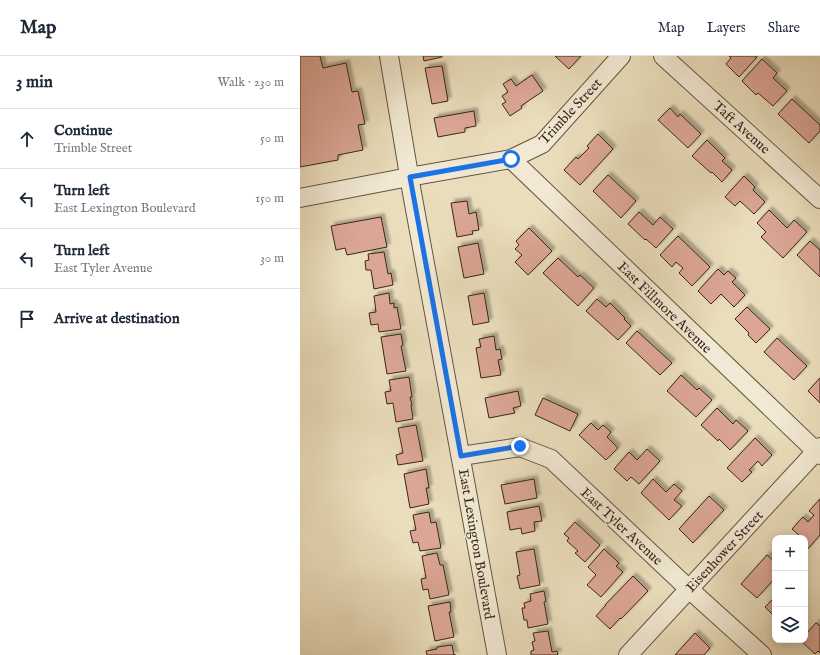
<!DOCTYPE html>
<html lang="en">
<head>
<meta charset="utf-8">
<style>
	:root { --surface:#fff; --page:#f2f2f3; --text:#1f2937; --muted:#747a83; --line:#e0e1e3 }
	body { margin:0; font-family:"IM FELL English",serif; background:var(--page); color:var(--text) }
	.controls { position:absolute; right:12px; bottom:12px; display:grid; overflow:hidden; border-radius:8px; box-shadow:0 2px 10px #0003 }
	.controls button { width:36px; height:36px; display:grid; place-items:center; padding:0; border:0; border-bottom:1px solid var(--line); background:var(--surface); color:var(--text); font:20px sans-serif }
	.stop { position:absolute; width:12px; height:12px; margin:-9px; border:3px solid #1a73e8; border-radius:50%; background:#fff }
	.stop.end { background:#1a73e8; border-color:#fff; box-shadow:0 1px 4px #0008 }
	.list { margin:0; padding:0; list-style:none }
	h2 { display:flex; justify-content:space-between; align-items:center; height:52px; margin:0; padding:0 16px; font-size:17px }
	h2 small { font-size:13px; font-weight:400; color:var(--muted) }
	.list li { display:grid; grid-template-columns:26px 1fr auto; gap:12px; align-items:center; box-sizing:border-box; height:60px; padding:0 16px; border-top:1px solid var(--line) }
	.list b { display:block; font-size:15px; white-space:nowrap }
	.list p { margin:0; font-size:13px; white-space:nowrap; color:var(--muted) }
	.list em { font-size:13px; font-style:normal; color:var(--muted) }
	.icon { flex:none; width:22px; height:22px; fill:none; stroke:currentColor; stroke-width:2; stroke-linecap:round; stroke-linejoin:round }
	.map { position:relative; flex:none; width:520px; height:599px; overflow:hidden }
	header { display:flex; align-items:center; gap:24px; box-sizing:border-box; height:56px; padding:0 20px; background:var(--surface); border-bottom:1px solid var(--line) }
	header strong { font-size:19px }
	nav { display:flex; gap:22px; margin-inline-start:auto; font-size:14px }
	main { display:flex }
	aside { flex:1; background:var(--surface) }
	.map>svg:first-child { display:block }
	.building { fill:#dba695; stroke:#3a2619; filter:url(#shadow) }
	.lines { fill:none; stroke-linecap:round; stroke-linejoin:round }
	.minor-casing { stroke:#665442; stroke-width:20 }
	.minor { stroke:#f1e9d3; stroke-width:18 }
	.route { stroke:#1a73e8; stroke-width:5 }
	.labels { text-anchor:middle; stroke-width:3; stroke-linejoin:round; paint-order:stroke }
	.street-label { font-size:14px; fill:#3a2619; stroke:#f1e9d3 }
</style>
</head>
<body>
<header>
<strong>Map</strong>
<nav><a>Map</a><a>Layers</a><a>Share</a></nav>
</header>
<main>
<aside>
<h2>3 min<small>Walk · 230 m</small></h2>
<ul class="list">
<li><svg class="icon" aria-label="ahead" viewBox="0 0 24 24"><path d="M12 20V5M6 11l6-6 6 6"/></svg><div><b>Continue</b><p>Trimble Street</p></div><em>50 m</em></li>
<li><svg class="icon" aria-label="left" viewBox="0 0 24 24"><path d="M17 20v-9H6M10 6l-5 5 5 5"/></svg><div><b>Turn left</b><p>East Lexington Boulevard</p></div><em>150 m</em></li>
<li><svg class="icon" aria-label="left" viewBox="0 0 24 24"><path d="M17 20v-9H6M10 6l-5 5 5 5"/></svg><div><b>Turn left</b><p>East Tyler Avenue</p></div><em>30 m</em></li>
<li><svg class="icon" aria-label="arrive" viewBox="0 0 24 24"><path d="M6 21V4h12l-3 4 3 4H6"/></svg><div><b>Arrive at destination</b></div></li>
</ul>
</aside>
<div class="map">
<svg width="520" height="599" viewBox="0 0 520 599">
	<defs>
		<filter id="shadow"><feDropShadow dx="3.5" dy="-3.5" stdDeviation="1" flood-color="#0004"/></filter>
	</defs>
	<rect width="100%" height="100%" fill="#eaddbb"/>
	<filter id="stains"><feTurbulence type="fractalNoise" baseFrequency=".005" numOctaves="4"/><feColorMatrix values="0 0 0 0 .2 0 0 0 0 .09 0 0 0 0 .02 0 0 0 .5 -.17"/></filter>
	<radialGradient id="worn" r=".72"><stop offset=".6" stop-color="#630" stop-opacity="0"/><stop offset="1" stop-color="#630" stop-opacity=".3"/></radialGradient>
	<g class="building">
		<path d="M0,0H20L23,12L46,7L52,36L58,35L65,68L58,69L63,94L38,99V104L0,111Z"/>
		<path d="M123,0H142V1L124,5Z"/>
		<path d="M255,0H281L269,13Z"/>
		<path d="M429,0H455L457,1L439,21L426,8L431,2Z"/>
		<path d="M462,3L477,17L473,22L487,35L473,50L458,37L456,39L442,25Z"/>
		<path d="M142,10L148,45L132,48L125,12Z"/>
		<path d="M232,19L243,35L221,50L222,52L210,60L202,48L206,46L202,40L208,36L203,28L211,23L216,30Z"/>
		<path d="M492,43L520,69V75L509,87L478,58Z"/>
		<path d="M370,52L378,61L380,58L401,78L388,92L358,64Z"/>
		<path d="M174,55L176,70L165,72V76L138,81L134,62Z"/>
		<path d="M298,78L313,93L280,129L264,114L276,101L278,103L289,92L287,90Z"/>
		<path d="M407,84L425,102L422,105L432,114L422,126L412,116L411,117L392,100Z"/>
		<path d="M308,119L336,145L321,162L293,135Z"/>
		<path d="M444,120L455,131L453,134L465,146L454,158L440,145L435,150L425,141Z"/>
		<path d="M167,145L169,158L176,156L179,174L172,175L173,178L157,181L151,147Z"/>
		<path d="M469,154L487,172L494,164L507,176L483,202L461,181L466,176L457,167Z"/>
		<path d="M339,156L353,169L360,161L373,173L356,192L346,183L345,184L328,168Z"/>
		<path d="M81,161L87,191L47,199L45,192L36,194L31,170Z"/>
		<path d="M229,172L252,195L228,219L215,206L222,199L215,193L219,189L216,185Z"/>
		<path d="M378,180L410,211L392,230L379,217L383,212L376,206L372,211L360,199Z"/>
		<path d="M510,185L520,194V221L497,199Z"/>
		<path d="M178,187L184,218L164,222L158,191Z"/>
		<path d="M84,196L88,218L91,217L93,229L74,233L71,214H66L65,205L69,204L68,198Z"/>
		<path d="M258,202L278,221L280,219L294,232L278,250L243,217Z"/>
		<path d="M418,213L424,219L428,215L436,222L432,226L445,239L434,251L421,238L411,248L398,235Z"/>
		<path d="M89,237L90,248L94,247V252L97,251L101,273L79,276L78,268L71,269L69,257L76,256L74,240Z"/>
		<path d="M184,237L189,266L173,269L168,240Z"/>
		<path d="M297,243L306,251L310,247L325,262L324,263L331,270L318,284L286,255Z"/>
		<path d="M447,251L470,273L456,287L448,279L449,277L435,263Z"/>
		<path d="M337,275L372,307L360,319L326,287Z"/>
		<path d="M101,278L103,289L101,290L106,315L87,318L81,281Z"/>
		<path d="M194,280L196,294L200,293L202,303L198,304L201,319L181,322L176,292L181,291L179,283Z"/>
		<path d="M477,282L507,310L494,324L464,296Z"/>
		<path d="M381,319L397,334L399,332L412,344L396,361L367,335Z"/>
		<path d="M109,321L112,341H110L112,349H111L113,363L96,366L93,347L87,348L85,336L91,335L89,324Z"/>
		<path d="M520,322V347L508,335Z"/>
		<path d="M218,335L221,350L213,352L215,357L189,362L185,342Z"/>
		<path d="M243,342L278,358L270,375L235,359Z"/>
		<path d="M417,352L433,368L436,364L448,375L430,394L419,383L418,385L401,369Z"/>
		<path d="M291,367L298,374L303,369L311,376L307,381L318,392L306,404L279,379Z"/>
		<path d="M116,369L123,405L98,409L96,399L103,397L98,372Z"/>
		<path d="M455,382L472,399L462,410L458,405L449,414L452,416L442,426L427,412Z"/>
		<path d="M347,393L360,405L339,428L331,421L327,425L314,413L329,396L337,404Z"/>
		<path d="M126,413L129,432H126L129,448L110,452L104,418Z"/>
		<path d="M234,423L237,442L205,448L201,429Z"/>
		<path d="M353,423L366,436L374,428L382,435L374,444L382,450L369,464L341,437Z"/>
		<path d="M409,440L424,454L393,487L379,473Z"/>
		<path d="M520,443V479L507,494L505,492V482H498L500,480L492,473L503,461L508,466L514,459L509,455Z"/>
		<path d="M239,450L242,465L234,466L235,475L222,478L221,472L210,474L207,456Z"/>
		<path d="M129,456L131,467L136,466L141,492L120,495L118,486L113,487L110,475L116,474L113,459Z"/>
		<path d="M275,466L300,489L285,506L275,497L278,495L267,485L269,482L264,478Z"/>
		<path d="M234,493L240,529L220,533L217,520L220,519L216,496Z"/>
		<path d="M304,493L319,507L316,510L323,516L301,541L287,529L296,519L288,511Z"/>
		<path d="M137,497L140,509H143L149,539L130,543L128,533L123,534L121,523L126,522L122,500Z"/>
		<path d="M467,499L475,506V517L473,519L475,522L457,542L441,528Z"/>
		<path d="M333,520L348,535L321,563L320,562L310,573L296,560L306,549H305Z"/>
		<path d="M244,535L246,545L244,546L248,568L228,572L227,564H224L222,552H225L224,547L231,545L230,538Z"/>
		<path d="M475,541V561L465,551Z"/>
		<path d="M150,546L151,556H149L154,581L135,585L128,550Z"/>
		<path d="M516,567L520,570V597L518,595L515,598L500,584H505V579Z"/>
		<path d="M248,575L252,596L257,595L258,599H231V595L234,594L232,586L235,585L233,577Z"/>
		<path d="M395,577L410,592L404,599H375Z"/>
		<path d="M152,589L154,599H156H127L126,595L137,593V591Z"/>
	</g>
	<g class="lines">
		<g class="minor-casing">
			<g id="minor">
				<path d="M89,0L112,137L197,599"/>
				<path d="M363,0L520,143"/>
				<path d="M211,103L520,399"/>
				<path d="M0,142L109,121L211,103L242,88L321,0"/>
				<path d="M161,400L220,391L251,403L390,534L462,599"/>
				<path d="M328,599L520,391"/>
			</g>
		</g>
		<use href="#minor" class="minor"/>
	</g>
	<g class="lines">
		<path class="route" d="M211,103L110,121L161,400L220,390"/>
	</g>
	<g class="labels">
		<g class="street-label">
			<text transform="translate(270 55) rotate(-47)" y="5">Trimble Street</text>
			<text transform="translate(442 71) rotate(42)" y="5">Taft Avenue</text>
			<text transform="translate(365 251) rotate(44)" y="5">East Fillmore Avenue</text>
			<text transform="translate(322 470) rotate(43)" y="5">East Tyler Avenue</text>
			<text transform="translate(177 488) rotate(80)" y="5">East Lexington Boulevard</text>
			<text transform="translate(424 495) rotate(-47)" y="5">Eisenhower Street</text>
		</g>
	</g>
	<rect width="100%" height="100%" filter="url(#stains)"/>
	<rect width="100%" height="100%" fill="url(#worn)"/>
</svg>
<div class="controls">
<button>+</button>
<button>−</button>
<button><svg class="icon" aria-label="layers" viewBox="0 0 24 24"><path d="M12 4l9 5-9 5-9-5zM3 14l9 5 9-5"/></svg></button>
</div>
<div class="stop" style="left:211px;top:103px"></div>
<div class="stop end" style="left:220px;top:390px"></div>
</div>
</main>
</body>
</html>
